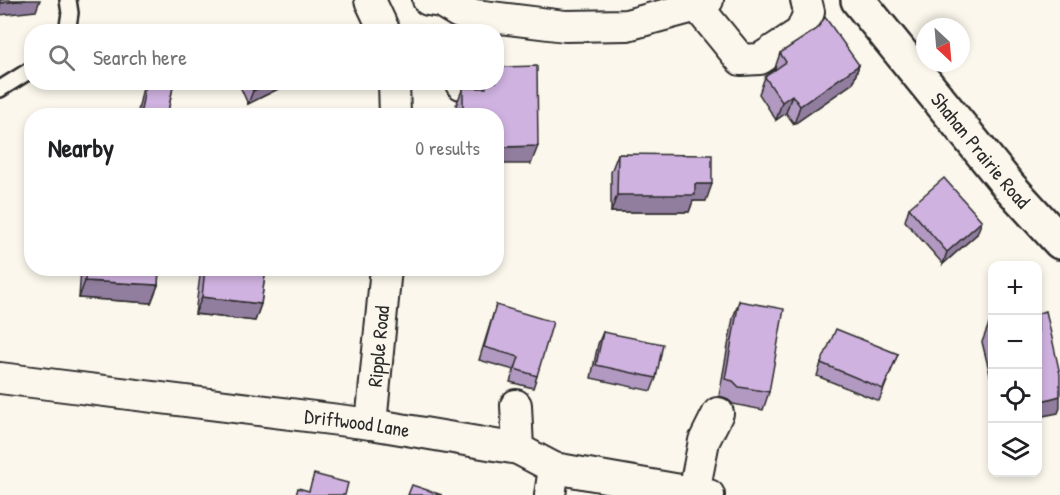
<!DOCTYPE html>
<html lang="en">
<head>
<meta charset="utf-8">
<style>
	:root { --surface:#fff; --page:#f2f2f2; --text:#202124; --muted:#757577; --line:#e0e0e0 }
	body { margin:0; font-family:"Patrick Hand",sans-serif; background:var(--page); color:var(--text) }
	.controls { position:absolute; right:18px; bottom:18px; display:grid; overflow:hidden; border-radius:12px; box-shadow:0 3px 9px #0003 }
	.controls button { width:54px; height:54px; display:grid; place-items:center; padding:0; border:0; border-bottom:2px solid var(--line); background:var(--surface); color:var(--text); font:30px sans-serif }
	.compass { position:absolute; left:916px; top:18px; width:54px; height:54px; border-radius:50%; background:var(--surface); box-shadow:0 3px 9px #0003; rotate:154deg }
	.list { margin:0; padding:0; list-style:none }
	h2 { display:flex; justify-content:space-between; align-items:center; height:78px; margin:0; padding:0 24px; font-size:26px }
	h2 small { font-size:20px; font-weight:400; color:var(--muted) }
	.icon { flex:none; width:33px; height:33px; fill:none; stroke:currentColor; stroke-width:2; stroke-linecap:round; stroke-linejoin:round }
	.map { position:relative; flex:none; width:1060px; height:495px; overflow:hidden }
	.search { position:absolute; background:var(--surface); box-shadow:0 3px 9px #0003; left:24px; top:24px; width:480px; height:66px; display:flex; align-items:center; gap:15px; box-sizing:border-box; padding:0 21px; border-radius:24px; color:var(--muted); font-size:22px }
	.panel { position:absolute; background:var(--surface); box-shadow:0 3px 9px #0003; left:24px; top:108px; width:480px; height:168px; border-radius:24px }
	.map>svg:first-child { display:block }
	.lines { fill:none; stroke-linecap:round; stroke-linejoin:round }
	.service-casing { stroke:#2b2b2b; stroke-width:20 }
	.minor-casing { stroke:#2b2b2b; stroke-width:34 }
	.tertiary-casing { stroke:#2b2b2b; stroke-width:38 }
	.service { stroke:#fbf7ec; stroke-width:15 }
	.minor { stroke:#fbf7ec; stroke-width:30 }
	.tertiary { stroke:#fbf7ec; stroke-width:33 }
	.wall { fill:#b299c1; stroke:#2b2b2b; stroke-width:1.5 }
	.shaded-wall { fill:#917d9d; stroke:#2b2b2b; stroke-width:1.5 }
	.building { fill:#cfb2e0; stroke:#2b2b2b; stroke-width:1.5 }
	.labels { text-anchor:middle; stroke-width:5; stroke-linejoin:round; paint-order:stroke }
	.street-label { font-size:20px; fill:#2b2b2b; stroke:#fbf7ec }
</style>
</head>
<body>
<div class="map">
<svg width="1060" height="495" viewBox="0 0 1060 495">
	<rect width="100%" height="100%" fill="#fbf7ec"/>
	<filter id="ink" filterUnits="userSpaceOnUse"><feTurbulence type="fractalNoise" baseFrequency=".0167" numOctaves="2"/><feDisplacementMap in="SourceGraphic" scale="12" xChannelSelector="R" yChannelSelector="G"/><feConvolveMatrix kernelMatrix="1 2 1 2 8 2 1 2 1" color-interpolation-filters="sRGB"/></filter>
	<g filter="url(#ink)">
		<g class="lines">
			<g class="service-casing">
				<g id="service">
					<path d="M67,32L70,13L68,0"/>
					<path d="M0,89L32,69"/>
				</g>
			</g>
			<g class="minor-casing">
				<g id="minor">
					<path d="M370,0L385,32"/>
					<path d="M428,0L441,2L459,13L565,26L627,25L697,6L708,0"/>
					<path d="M697,6L741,60L760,59L801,32L809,12L806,0"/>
					<path d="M394,82L395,116"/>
					<path d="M461,82V84"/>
					<path id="s1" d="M0,378L371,424L518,449L554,468L709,495"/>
					<path d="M516,405L518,449"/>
					<path id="s2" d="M371,424L386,268"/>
					<path d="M694,492L704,441L718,413"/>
					<path d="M550,495L554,468"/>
				</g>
			</g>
			<g class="tertiary-casing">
				<g id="tertiary">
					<path id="s3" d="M858,0L1008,185L1060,242"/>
				</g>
			</g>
			<use href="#service" class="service"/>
			<use href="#minor" class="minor"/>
			<use href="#tertiary" class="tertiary"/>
		</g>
		<g class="wall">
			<path d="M780,53L859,65L853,83L794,124L786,113L776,120L759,94L765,77L774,71Z"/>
			<path d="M144,82H174L167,116H137Z"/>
			<path d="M238,82H292L248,104Z"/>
			<path d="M480,82H496L531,164L496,116H456V105L463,88H480Z"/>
			<path d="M618,154L706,201H693L689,212H611V172Z"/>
			<path d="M909,208L977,234L943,264L905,221Z"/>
			<path d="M81,268H159L158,285L151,303L79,298Z"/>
			<path d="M201,268H266L261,304L255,321L195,314Z"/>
			<path d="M739,301L769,392L763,410L733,404L726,398L719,396L733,318Z"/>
			<path d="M496,305L537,376L533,388L510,382L514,370L479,360Z"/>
			<path d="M993,323V386L982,342L989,324Z"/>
			<path d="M603,332L656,378L651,391L591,378L598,344Z"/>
			<path d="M898,354L879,401L817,376L821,363Z"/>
		</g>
		<g class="shaded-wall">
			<path d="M26,0H40L36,11L0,15V3Z"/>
			<path d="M859,65L853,83L794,124L800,106Z"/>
			<path d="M270,82H292L248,104L253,91Z"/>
			<path d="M792,95L786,113L776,120L782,102Z"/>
			<path d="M538,146L531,164H496V147Z"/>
			<path d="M695,184H712L706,201H693L689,212H611L617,195Z"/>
			<path d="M982,221L977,234L943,264L947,252Z"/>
			<path d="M85,281L158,285L151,303L79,298Z"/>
			<path d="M202,297L261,304L255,321L195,314Z"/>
			<path d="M1060,396V408L1058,413L1038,417V402Z"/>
		</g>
		<g class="building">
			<path d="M0,0H26L0,3Z"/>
			<path d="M825,17L859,65L800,106L792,95L782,102L765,77L786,62L780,53L817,29Z"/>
			<path d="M537,66L538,146L496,147V116H463V88H486V82H496V67Z"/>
			<path d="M146,82H174L167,116H140Z"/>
			<path d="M249,82H270L253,91Z"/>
			<path d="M618,154L712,155V184H695V195H617Z"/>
			<path d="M944,178L982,221L947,252L909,208Z"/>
			<path d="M86,268H159L158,285L85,281Z"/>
			<path d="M205,268H266L261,304L202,297Z"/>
			<path d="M739,301L784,309L769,392L739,387L733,381L725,379Z"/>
			<path d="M496,305L553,322L537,376L515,369L519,357L484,347Z"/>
			<path d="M1046,311L1060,374V396L1038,402V313Z"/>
			<path d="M993,323V341L989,324Z"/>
			<path d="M836,329L898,354L883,389L821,363Z"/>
			<path d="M603,332L663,344L656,378L596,365Z"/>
			<path d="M314,474L348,483L345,495H296L298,488L309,491Z"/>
			<path d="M412,485L442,495H408Z"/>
		</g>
	</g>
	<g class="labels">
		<g class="street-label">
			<text dy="7" stroke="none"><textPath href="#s3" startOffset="194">Shahan Prairie Road</textPath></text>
			<text dy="7" stroke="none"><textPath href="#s2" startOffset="78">Ripple Road</textPath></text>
			<text dy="7" stroke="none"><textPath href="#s1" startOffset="360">Driftwood Lane</textPath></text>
		</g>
	</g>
</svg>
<div class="controls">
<button>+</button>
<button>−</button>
<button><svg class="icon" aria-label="locate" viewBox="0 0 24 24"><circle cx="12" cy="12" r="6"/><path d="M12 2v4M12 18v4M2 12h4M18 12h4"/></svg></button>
<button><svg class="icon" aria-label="layers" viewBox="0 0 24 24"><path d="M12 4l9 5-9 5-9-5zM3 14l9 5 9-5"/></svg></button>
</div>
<svg class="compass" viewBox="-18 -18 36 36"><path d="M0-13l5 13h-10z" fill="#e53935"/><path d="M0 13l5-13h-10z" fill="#757577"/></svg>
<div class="search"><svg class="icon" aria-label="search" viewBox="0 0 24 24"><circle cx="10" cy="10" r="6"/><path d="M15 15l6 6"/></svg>Search here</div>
<section class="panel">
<h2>Nearby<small>0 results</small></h2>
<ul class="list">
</ul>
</section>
</div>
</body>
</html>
